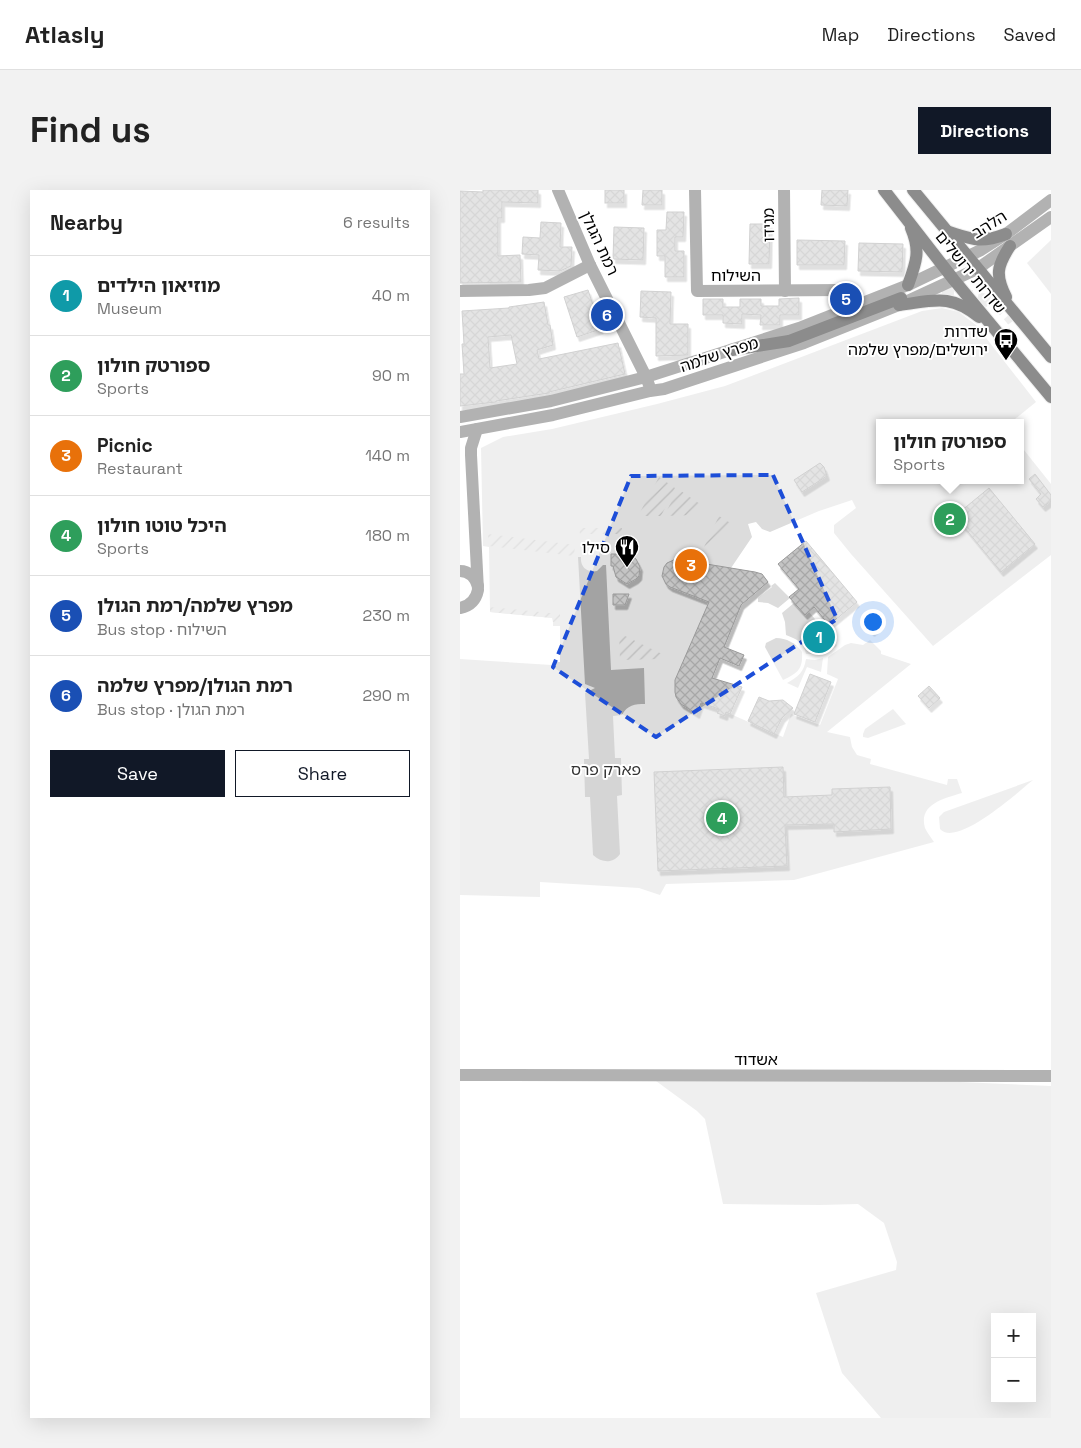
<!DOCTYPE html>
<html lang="en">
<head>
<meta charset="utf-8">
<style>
	:root { --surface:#fff; --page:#f2f2f2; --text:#222; --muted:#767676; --line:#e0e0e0; --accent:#111827 }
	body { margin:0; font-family:"Space Grotesk","Noto Sans Hebrew",sans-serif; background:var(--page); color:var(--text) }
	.controls { position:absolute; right:15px; bottom:15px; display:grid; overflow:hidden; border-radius:0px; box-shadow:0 5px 20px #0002 }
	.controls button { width:45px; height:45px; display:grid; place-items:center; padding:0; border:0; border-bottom:1px solid var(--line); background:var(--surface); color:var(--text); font:25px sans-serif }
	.you { position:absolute; left:412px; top:431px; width:18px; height:18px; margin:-12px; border:4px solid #fff; border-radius:50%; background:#1a73e8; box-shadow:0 0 0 8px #1a73e833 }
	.badge { display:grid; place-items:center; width:32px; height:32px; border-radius:50%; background:var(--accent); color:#fff; font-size:16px; font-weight:700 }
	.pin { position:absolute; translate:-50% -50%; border:2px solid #fff; box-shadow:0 1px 5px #0006 }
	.popup { position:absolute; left:416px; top:229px; width:148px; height:65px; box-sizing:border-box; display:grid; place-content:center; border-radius:0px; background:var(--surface); filter:drop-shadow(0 1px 4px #0005); font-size:16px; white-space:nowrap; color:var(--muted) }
	.popup b { font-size:19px; color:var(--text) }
	.popup::after { content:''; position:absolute; left:50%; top:100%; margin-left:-10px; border:10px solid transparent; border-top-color:var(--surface) }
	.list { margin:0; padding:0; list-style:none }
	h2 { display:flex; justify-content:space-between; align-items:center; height:65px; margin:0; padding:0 20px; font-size:21px }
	h2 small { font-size:16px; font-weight:400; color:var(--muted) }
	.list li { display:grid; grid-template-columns:32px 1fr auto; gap:15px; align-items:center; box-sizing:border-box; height:80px; padding:0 20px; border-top:1px solid var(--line) }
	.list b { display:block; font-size:19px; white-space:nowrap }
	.list p { margin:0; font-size:16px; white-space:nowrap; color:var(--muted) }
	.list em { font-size:16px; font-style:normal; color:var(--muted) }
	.actions { display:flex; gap:10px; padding:15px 20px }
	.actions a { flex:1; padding:11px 0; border:1px solid var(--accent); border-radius:0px; text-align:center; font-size:18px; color:var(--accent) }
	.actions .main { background:var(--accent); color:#fff }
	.map { position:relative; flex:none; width:591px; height:1228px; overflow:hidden; border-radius:0px }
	header { display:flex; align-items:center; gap:30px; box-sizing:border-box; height:70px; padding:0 25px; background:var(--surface); border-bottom:1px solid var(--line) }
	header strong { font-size:24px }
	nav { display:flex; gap:28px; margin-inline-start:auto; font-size:18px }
	.intro { display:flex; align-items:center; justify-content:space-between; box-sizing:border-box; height:120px; padding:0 30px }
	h1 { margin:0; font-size:35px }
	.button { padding:12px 22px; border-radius:0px; background:var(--accent); color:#fff; font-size:18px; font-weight:700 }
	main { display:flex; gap:30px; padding:0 30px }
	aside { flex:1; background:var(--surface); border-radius:0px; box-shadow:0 5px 20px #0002 }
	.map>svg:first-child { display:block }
	.green { fill:#dcdcdc; fill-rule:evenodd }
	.garden { fill:url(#garden-furrows) }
	.water { fill:#a3a3a3 }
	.building { fill:url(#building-cross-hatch); stroke:#999; fill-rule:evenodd; filter:url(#shadow) }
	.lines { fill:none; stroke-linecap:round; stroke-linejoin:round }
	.major-tunnel { stroke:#d9d9d9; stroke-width:12; stroke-dasharray:12 6; stroke-linecap:butt }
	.major-casing { stroke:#dbdbdb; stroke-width:14 }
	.minor { stroke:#555; stroke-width:12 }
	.major { stroke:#000; stroke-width:12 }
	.marked { fill:none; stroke:#1d4ed8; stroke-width:4; stroke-dasharray:10 6; stroke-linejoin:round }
	.labels { text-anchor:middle; stroke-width:4; stroke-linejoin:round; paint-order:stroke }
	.street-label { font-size:16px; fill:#000; stroke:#fff }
	.poi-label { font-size:16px; fill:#000; stroke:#fff; text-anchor:end }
	.park-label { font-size:16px; fill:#333; stroke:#fff }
</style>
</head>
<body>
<header>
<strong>Atlasly</strong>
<nav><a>Map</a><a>Directions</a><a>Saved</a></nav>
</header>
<div class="intro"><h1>Find us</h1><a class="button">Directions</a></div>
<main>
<aside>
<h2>Nearby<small>6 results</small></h2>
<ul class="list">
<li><span class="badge" style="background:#0f9aa8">1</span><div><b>מוזיאון הילדים</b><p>Museum</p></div><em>40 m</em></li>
<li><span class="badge" style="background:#2e9e5b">2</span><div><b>ספורטק חולון</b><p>Sports</p></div><em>90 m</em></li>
<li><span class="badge" style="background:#e8710a">3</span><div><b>Picnic</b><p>Restaurant</p></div><em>140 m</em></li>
<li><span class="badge" style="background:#2e9e5b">4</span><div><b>היכל טוטו חולון</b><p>Sports</p></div><em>180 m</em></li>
<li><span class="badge" style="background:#1a4fb4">5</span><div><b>מפרץ שלמה/רמת הגולן</b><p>Bus stop · השילוח</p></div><em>230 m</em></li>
<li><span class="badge" style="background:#1a4fb4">6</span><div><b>רמת הגולן/מפרץ שלמה</b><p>Bus stop · רמת הגולן</p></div><em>290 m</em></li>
</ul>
<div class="actions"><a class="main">Save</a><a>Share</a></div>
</aside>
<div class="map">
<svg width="591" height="1228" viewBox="0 0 591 1228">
	<defs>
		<pattern id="garden-furrows" width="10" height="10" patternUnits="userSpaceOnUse" patternTransform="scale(1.25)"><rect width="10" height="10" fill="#dcdcdc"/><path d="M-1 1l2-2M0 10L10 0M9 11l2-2" fill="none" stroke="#bbb"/></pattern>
		<pattern id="building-cross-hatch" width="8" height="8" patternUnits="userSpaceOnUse" patternTransform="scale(1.25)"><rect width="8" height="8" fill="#c4c4c4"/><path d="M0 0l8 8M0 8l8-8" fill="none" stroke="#a7a7a7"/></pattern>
		<filter id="shadow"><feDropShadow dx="2.5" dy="4.5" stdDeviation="0" flood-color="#0004"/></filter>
	</defs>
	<rect width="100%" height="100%" fill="#fff"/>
	<g class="green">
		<path d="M591,50V104L567,73Z"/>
		<path d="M482,118L499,122L516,135L576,212L550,233H420V290H560V255L591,294V365L473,456L391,364L374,343V335L396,318L392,310L359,321L310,342L302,339L296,332L288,334L292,347L271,378L295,382L242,512L259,519L264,526L266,522L323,547L331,524L360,535L378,489L367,484L368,467L385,455L391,453L403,455L410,450L421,461V464L451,474L367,542L390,547L392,557L397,565L411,569L410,574L487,595L488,589H497L502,603C485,608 458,614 465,638C467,643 471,647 474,652L334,690L206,694L200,705L179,698L80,692V707L0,705V469L92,475L93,472H100V436H93V428L30,422L29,357L23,356L21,258L43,247L92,239L197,214L265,196L462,121Z"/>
		<path d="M315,393L330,408L318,418L308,413L298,412V408L312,397L311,396Z"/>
		<path d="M334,413L345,425L349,422L377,455L376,457L359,464H346C344,452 336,449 326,445L325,432L322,423Z"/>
		<path d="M316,448C326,448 336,453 342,462C343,479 338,483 323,490L305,457L306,453Z"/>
		<path d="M363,468L361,482L347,477L338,498L327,493C338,487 344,482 346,469L355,470Z"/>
		<path d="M433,519L446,534L408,548L403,547V544L405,539Z"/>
		<path d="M573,590C558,602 497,658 480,639L479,627L484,622Z"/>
		<path d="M196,891H477L591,896V1228H421L382,1183L356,1103L436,1080L437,1072L424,1033L398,1014L360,1015L263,1014L245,929L237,921ZM535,1127H572V1209H535Z"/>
	</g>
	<g class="garden">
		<path d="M199,287L215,298L201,326H178Z"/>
		<path d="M218,299L240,314L234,325L204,326Z"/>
		<path d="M259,326L272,334L244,357Z"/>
		<path d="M119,338H162V344H120Z"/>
		<path d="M28,344L115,355L114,366L29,356Z"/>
		<path d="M30,417L100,424V432H93L92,428L30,422Z"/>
		<path d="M159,443L202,464L200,469L160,470Z"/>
	</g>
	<path class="water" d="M118,367H121C120,377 127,383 137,381L143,375H146L151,480L184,478L185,514C175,514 167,515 162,525L153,526L155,568H161L162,605L157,606L160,664C153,674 142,673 133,665L130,607H125L124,569H129L125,503L135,498L125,494Z"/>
	<g class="building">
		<path d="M23,0H78V13L42,12V28H38V66L60,65L61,92L0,93V1L23,2Z"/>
		<rect x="145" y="0" width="19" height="13"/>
		<path d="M183,0H202V15H182Z"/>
		<path d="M362,0H388L387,16L361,15Z"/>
		<path d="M207,22H224L223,47H215V61H224V87H205V66H197V40H206Z"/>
		<path d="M81,32L101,33L100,57H112L111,76L100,81L78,80L79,65L62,64L63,47L80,48Z"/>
		<path d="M290,34H310L309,74H289Z"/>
		<path d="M154,37L184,38L183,70L153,69Z"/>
		<path d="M337,50L385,51L384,75H337Z"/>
		<path d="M399,53L443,54L442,82L398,81Z"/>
		<path d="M128,100L141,139L117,147L104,107Z"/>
		<path d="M181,101L211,102L210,134H228V165L196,166V128L180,127Z"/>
		<path d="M339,108V125H320V135H300L301,125L282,124V134L263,133V125H243V109H263V117H280V109H301V116H319V109Z"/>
		<path d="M84,112L88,135H90L93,155L77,160L79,169L158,153L165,184L89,202V203L36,211V212L0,216V184H4L2,154H4L2,121L49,118V117ZM51,145L57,174L30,178L28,147Z"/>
		<path d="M360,273L364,277L367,286L342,302L334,290Z"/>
		<path d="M575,284L591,305V311L583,317L576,309L581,304L569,289Z"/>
		<path d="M529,298L575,354L541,382L495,326Z"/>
		<path d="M346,351L397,412L369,435L354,417L345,425L329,407L339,399L318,374Z"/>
		<path d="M151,364H162L172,366L176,369L180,377L179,386L176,389L167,394L156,387L153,376H151Z"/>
		<path d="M216,369L295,382L302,384L308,392L281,415L264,457L284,465L279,476L260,468L252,488L282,497L270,524L266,522L265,526L257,523L259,519L241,513L237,524L221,514L216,507L215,502V490L249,412L210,397L206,394L202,386L204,377L207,373Z"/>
		<path d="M153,404H169L165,415H153Z"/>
		<path d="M410,424L420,435L412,442L402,431Z"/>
		<path d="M350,484L371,492L355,532L334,524Z"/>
		<path d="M469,496L480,508L469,518L458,506Z"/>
		<path d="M299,507L309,511L323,510L333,518L322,528L314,544L288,531Z"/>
		<path d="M323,577L324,607L372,605V599L430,597L431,639L374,642V634L325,635L327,676L198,681L194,582Z"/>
	</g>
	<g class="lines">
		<path class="major-tunnel" d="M464,104C488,101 522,104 542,119C546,122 550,127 553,131"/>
		<g class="major-casing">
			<g id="major">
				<path d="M424,0L494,90L591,207"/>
				<path d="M453,0L591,167"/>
				<path d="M486,41C512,49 519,54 546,44"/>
				<path d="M448,95C456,73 461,61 451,38"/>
				<path d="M546,107C535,85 537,76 550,56"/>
				<path d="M439,115C473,111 490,103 519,127"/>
				<path d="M272,160L329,151L441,108"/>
			</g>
		</g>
		<g class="minor">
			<path d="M98,0L130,75L186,187L189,195"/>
			<path d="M235,0L237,101L386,100"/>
			<path d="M324,0L325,101"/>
			<path d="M0,101L69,100L85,98L130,75"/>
			<path d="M0,227L91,211L186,187L339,138L448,95L521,60L546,44L591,10"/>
			<path d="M0,242L93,225L190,201L204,199L344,153L439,115L517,79L591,27"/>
			<path d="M0,381C9,381 15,387 18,396"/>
			<path d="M0,418C10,416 16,410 18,400L11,265V258L17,239"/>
			<path d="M0,885L591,886"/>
		</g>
		<use href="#major" class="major"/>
	</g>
	<path d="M0 0H591V1228H0ZM313,285L377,429L196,547L93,477L171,286Z" fill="#fff" fill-opacity=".55" fill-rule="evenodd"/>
	<path class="marked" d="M313,285L377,429L196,547L93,477L171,286Z"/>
	<defs>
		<g id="bus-pin" transform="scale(1.25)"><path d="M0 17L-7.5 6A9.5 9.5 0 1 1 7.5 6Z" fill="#000" stroke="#fff"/><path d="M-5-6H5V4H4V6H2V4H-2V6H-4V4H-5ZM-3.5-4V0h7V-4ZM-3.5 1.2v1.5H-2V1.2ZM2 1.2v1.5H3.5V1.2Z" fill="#fff"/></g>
		<g id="restaurant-pin" transform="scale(1.25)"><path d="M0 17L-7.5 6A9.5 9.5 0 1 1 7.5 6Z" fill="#000" stroke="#fff"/><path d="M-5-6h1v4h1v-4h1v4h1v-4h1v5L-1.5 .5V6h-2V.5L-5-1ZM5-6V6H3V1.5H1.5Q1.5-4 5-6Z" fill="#fff"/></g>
	</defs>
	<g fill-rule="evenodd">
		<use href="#bus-pin" x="546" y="150"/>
		<use href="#restaurant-pin" x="167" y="357"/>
	</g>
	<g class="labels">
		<g class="street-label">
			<text transform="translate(529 34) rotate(-32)" y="6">הלהב</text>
			<text transform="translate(308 35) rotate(-91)" y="6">מגידו</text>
			<text transform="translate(140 53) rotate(65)" y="6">רמת הגולן</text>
			<text transform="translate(511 82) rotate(51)" y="6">שדרות ירושלים</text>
			<text x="276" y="91">השילוח</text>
			<text transform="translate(259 164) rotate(-18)" y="6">מפרץ שלמה</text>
			<text x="296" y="875">אשדוד</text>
		</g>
		<g class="poi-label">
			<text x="528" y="147">שדרות<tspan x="528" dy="18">ירושלים/מפרץ שלמה</tspan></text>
			<text x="150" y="363">סילו</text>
		</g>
		<g class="park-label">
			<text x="146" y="585">פארק פרס</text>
		</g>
	</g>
</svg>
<div class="controls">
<button>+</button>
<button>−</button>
</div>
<div class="you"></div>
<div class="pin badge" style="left:359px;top:447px;background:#0f9aa8">1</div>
<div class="pin badge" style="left:490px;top:329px;background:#2e9e5b">2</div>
<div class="popup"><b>ספורטק חולון</b>Sports</div>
<div class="pin badge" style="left:231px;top:375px;background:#e8710a">3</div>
<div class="pin badge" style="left:262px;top:628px;background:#2e9e5b">4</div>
<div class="pin badge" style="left:386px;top:109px;background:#1a4fb4">5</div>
<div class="pin badge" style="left:147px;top:125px;background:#1a4fb4">6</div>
</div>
</main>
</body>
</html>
